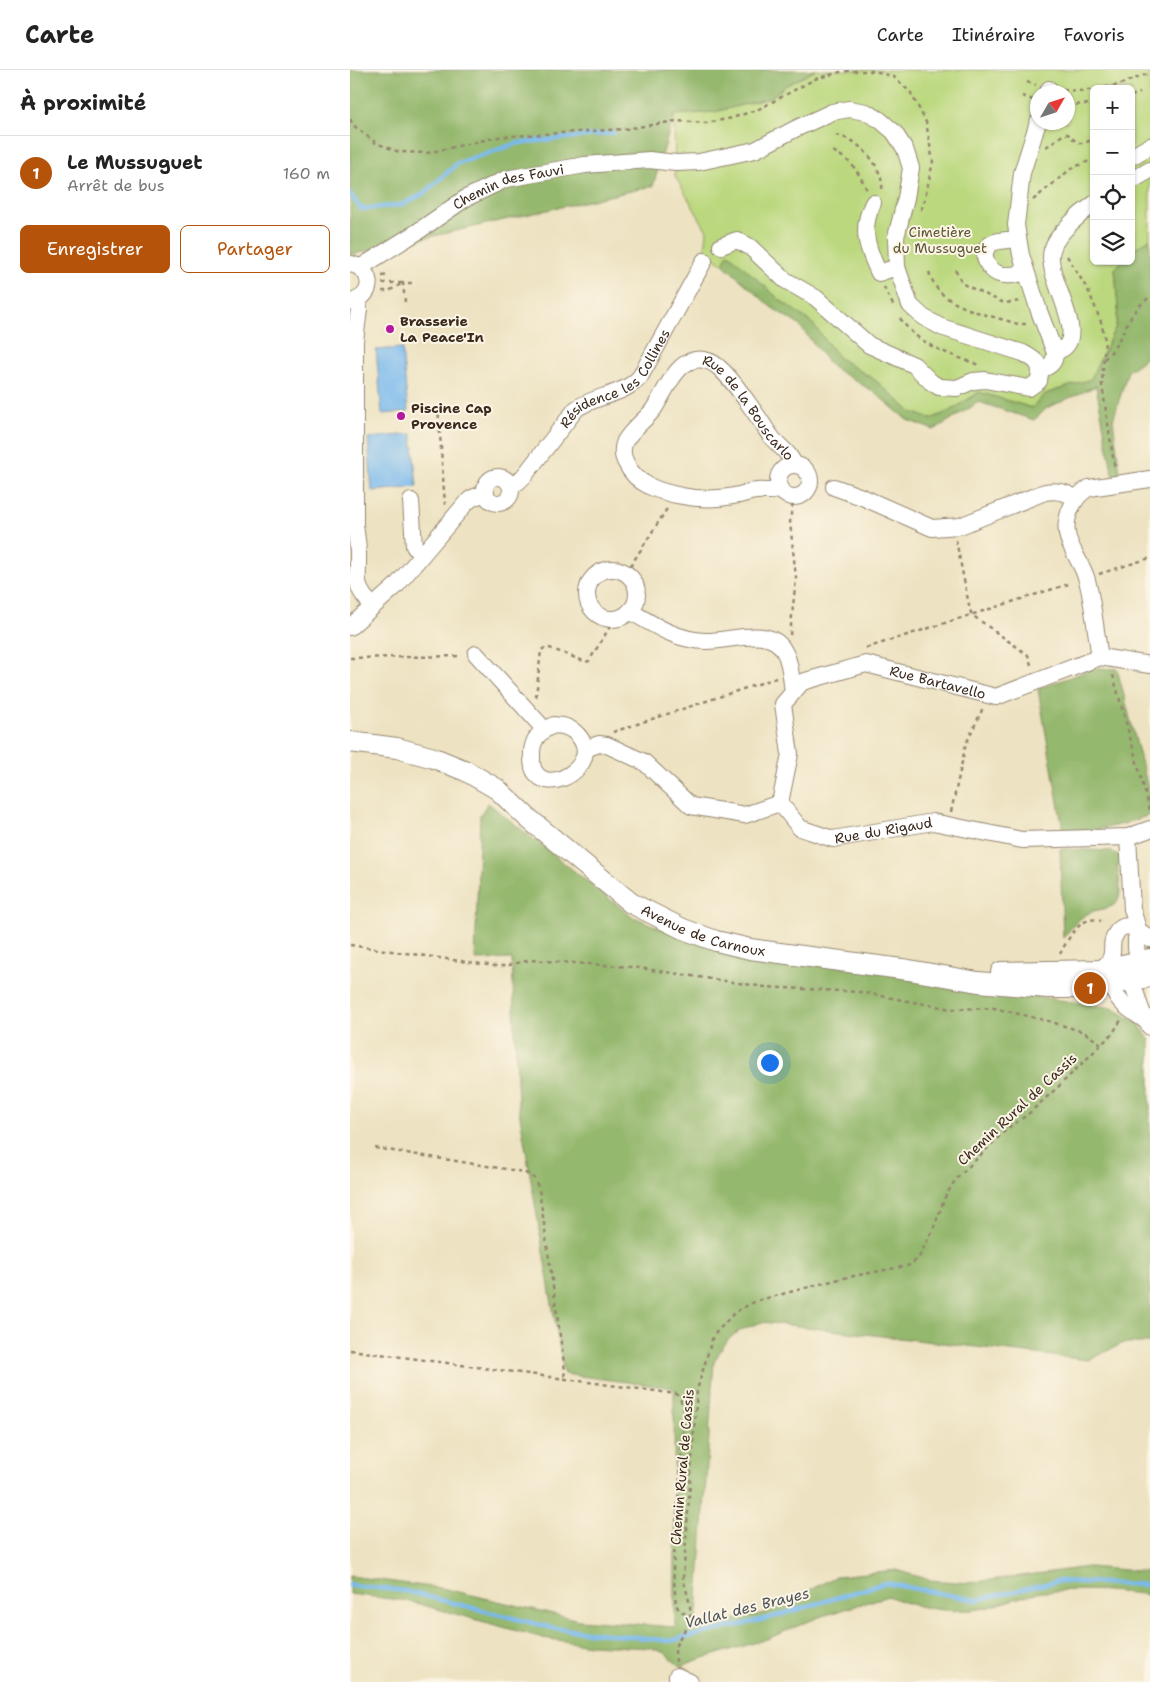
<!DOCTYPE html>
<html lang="fr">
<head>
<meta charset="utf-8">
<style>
	:root { --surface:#fff; --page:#f2f2f2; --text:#222; --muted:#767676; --line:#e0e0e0; --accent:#b45309 }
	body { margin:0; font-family:"Shantell Sans",sans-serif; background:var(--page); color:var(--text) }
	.controls { position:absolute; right:15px; top:15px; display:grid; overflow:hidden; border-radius:8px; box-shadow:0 1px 4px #0004 }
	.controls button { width:45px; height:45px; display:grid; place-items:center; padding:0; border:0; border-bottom:1px solid var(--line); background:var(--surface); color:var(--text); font:25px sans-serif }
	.compass { position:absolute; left:680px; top:15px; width:45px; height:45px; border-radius:50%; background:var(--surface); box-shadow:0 1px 4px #0004; rotate:51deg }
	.you { position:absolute; left:419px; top:992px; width:18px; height:18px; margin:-12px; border:4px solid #fff; border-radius:50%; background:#1a73e8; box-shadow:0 0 0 8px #1a73e833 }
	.badge { display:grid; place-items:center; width:32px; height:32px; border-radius:50%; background:var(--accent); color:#fff; font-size:16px; font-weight:700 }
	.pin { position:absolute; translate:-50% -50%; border:2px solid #fff; box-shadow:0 1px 5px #0006 }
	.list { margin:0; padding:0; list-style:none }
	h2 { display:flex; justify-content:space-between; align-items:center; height:65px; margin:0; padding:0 20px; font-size:21px }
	h2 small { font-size:16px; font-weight:400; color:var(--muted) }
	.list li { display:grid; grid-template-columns:32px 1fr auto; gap:15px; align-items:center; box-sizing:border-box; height:75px; padding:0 20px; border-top:1px solid var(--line) }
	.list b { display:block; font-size:19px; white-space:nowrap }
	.list p { margin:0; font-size:16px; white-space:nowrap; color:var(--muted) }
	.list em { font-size:16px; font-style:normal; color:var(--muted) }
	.actions { display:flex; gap:10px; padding:15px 20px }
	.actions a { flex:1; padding:11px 0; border:1px solid var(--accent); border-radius:8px; text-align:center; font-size:18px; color:var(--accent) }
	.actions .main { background:var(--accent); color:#fff }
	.icon { flex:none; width:28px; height:28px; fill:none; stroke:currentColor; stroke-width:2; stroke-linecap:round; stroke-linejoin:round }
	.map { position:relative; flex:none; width:800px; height:1612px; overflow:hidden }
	header { display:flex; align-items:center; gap:30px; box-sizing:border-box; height:70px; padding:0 25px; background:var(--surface); border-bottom:1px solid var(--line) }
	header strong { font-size:24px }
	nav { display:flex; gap:28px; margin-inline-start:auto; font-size:18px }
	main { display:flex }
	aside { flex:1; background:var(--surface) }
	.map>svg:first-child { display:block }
	.green { fill:#bbd87e; stroke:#7b814e; fill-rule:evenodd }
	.forest { fill:#94b86d; stroke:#687146 }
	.water { fill:#78b9ed; stroke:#5a7286 }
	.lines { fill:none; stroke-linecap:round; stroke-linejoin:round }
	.stream { stroke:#78b9ed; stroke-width:4.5 }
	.minor-casing { stroke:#948670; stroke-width:18 }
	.major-casing { stroke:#948670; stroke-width:22 }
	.path { stroke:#948670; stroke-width:2.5; stroke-dasharray:4 4; stroke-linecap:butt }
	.minor { stroke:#fff; stroke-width:16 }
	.major { stroke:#fff; stroke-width:20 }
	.poi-dot { fill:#b5179e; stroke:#fcf5e5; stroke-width:2 }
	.labels { text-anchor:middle; stroke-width:4; stroke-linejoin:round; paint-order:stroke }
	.street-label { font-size:14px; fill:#3b2a1e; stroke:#fcf5e5 }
	.park-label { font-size:14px; fill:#5b5636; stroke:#fcf5e5 }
	.poi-label { font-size:14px; font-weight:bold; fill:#3b2a1e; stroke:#fcf5e5; text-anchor:start }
	.water-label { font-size:15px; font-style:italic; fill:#4d555c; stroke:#fcf5e5 }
</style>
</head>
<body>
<header>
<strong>Carte</strong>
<nav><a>Carte</a><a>Itinéraire</a><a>Favoris</a></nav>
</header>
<main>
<aside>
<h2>À proximité<small></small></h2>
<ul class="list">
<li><span class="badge">1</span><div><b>Le Mussuguet</b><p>Arrêt de bus</p></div><em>160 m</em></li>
</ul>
<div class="actions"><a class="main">Enregistrer</a><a>Partager</a></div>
</aside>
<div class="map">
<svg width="800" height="1612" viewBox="0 0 800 1612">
	<rect width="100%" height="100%" fill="#fcf5e5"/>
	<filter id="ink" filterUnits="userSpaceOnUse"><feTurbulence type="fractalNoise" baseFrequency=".02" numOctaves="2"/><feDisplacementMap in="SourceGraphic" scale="10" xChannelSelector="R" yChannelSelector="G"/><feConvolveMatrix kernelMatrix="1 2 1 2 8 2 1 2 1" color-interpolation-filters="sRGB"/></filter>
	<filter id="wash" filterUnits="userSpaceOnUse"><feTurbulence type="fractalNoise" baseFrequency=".0096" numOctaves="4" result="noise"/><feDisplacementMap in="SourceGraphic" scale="20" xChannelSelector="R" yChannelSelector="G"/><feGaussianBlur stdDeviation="1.12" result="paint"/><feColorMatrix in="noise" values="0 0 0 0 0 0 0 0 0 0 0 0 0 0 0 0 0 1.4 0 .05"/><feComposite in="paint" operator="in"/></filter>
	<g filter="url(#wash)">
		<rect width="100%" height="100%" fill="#ede2c1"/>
		<path class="green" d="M466,0H800V169L781,181V19H744V191H772L765,198L768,238L766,256L741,309L695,324L682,338L629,322L602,340L581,349L561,342L525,310L489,288L462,253L430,230L378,184L373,194L355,180L357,161L325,106L324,45L364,42L420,28L435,16ZM688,22H718V52H688Z"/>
		<g class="forest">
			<path d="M0,0H466L435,16L420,28L364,42L324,45L303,116L0,185Z"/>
			<path d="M800,169V285L778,301L763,350L770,404L763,406L746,316L697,338L684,350L629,332L584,360L557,350L524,322L482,297L449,255L421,237L373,194L378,183L430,230L462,253L489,288L525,310L561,342L581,349L602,340L629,322L682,338L695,324L741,309L766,256L768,238L765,198L772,191H781V181Z"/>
			<path d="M745,598L767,599L800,725V745L773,754L746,760H713L688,619Z"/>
			<path d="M138,733L281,846L347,873L409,884L762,938L788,953L800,970V1273H774L738,1290L412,1252C383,1262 379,1265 364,1292L346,1557L415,1543L487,1506L546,1500L579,1510L618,1513L738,1497L800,1502V1525C765,1521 729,1518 694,1522C674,1524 654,1534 635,1538C604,1544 567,1539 538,1526L469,1547L417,1569L344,1591L332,1596L328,1595L315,1583L301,1578L240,1575L193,1568L58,1531L0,1524V1506L96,1519L229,1550L325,1557L324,1318L214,1304L168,1034L162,889L125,890L130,745Z"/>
			<path d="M710,779L761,781L770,786L774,795L767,796C769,808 775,829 762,836C755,840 746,839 739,843C728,848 721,859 713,868Z"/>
		</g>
		<g class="water">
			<path d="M52,278L58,342L32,344L26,280Z"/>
			<path d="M62,364L67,417L22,421L18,368Z"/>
		</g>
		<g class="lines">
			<g class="stream">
				<path d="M0,124L11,139L51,135L73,124L108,93L168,73L264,63"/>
				<path d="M0,1515L55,1521L203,1558L320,1571L419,1548L535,1513L626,1530L708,1511L800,1515"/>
			</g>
		</g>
	</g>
	<g filter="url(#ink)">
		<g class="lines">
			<g class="minor-casing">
				<g id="minor">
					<path d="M698,22L699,19"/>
					<path d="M688,52L672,103L666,155L671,185L689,241L705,283C705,293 700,296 691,300"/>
					<path d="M781,87L800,76"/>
					<path d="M781,111L800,100"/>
					<path d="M523,133C510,159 517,178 529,203L547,197"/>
					<path d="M668,169C661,170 652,170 645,172C627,178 636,199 649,204C658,207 668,204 676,202"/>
					<path id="s1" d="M11,197L67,162L116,128L156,109L235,95L299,90L326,93L349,92L405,80L445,59L482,42L499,39L516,42L530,50L544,62L555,79L561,98L556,128L546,167L547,197L560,235L573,247L591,257L673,283C688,291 692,294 689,311L679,318L635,310L623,311L607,318L589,317L581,312L564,295L519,275L466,228L435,210L400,177L387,170L371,176"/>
					<path d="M8,230L9,239L5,271V455C6,464 8,473 8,483C9,509 2,516 23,536"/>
					<path d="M0,232C24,227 25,202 2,194"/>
					<path d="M705,283C708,281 712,279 715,277C735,258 694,205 702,180C706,164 731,143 744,134"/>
					<circle cx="444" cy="411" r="16"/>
					<circle cx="148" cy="420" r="13"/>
					<path id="s2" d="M160,415L168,412L174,406L226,339C245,325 273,326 290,307L354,191"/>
					<path d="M484,417L512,427L582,458L610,456L695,422C705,420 717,422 726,429"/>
					<path id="s3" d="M430,419C422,423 415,420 407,421C401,421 395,424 389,425C370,429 352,430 332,426C310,422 286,415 276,393C272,386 272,378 275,371C282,359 294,351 303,340C316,322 328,281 358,291C375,296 397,332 408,347C413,354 417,362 423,369C431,378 440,383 444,395"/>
					<path d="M61,431L64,476L71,486"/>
					<circle cx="262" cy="524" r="25"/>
					<path d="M280,541C304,555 326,570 355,571C378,572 421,555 434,581C441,593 441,609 443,622"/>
					<path d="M0,557L46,516L116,433L122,428L136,423"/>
					<path d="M126,584L194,659"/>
					<path d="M750,587C746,564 743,533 737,510C729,483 707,469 721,438C726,428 730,423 739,418L800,409"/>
					<path d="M204,655C208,656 212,655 216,657C227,661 238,674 234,687C229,705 197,721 185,702C182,698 182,691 182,687C181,670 189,661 204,655Z"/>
					<path d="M235,679L249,674L257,675L294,692L341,736L395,745L430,733"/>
					<path id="s4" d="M430,733L440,684L433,634L452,612L516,594L646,627L750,587L800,595"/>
					<path id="s5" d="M430,733L450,758L483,769L583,752L672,770L778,767L800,759"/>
					<path d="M778,767L782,839L788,859L786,869V878L788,887L798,900"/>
					<path d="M749,900C754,897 758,894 760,889C764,883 761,876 763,870C771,846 788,859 800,869"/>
					<path d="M796,951C775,936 752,924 770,896C788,912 786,938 800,957"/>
					<path d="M327,1612V1606L340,1612"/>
				</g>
			</g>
			<g class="major-casing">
				<g id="major">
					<path id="s6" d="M0,672L47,678L84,688L116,701L147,719L179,749L281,833L333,859L366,871L400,879L559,900L628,912L698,918H740L800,907"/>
					<path d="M651,902L749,900L800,889"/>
				</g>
			</g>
			<g class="path">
				<path d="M677,12L686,15"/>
				<path d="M747,19L768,15L800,3"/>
				<path d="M713,20L733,21L744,19"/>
				<path d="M672,26L686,31"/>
				<path d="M781,26L790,23"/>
				<path d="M718,35L744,34"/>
				<path d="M0,49L3,55L26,73L49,82L77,83L148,67L275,59L326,51L356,53L382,48L409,39L465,9L494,1H525L544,7L561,23L576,52L583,92L573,136L569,142"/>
				<path d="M486,65C492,67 500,69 505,73C520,84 534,102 532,122"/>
				<path d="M696,77L714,64H718C729,75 730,75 744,69"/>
				<path d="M483,81C503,92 507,100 517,120"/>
				<path d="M683,130L722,98L744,89"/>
				<path d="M717,186L739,222L751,252L755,270L752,315L765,400"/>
				<path d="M605,200L612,212L615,215L654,233L671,231"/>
				<path d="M579,202C582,211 587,221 596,227C614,241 646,247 668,254H678"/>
				<path d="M32,206L40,205"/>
				<path d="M32,213H53L39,221H32"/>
				<path d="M534,217L544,237"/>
				<path d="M55,232L53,213H62"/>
				<path d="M550,248C568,276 600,284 629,295"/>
				<path d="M754,289C774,273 774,244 800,227"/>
				<path d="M88,336L95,435"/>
				<path d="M606,470L620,540L622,545L678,585L682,598"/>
				<path d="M276,503L318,437"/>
				<path d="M749,504L800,488"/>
				<path d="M440,565L446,508L440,452L443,428"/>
				<path d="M516,578L722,513"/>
				<path d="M0,588L111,586"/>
				<path d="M763,605L800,740"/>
				<path d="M186,627L191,580L197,577L236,592L239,591L261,555L262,548"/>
				<path d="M263,662L426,608"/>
				<path d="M601,742L616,674L633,638"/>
				<path d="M0,875L145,896H155L180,890L282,897L415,917L510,922L601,939L644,938L698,951L734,962L751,974"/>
				<path d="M710,884C718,869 731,843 751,851"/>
				<path d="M25,1078L174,1102L184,1108L189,1119L215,1300L214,1308"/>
				<path d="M0,1280L327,1324C333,1333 335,1340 334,1350L323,1499L326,1535L330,1541L341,1546"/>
				<path d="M326,1592C326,1588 325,1584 325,1580C326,1569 338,1559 340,1548C342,1536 336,1520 333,1509L347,1320L363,1266L385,1242L406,1231L493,1208L561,1195L569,1187L584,1157L595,1127L606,1109L658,1058L677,1045L709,1016L763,963L771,950"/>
			</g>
			<use href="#minor" class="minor"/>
			<use href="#major" class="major"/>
		</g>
	</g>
	<g class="poi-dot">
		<circle cx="40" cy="259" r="5"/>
		<circle cx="51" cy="346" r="5"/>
	</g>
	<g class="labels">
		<g class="street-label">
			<text dy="5" stroke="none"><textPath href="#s1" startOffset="170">Chemin des Fauvi</textPath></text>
			<text dy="5" stroke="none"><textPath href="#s2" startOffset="154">Résidence les Collines</textPath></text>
			<text dy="5" stroke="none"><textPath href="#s3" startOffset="374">Rue de la Bouscarlo</textPath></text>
			<text dy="5" stroke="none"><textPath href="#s4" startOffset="270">Rue Bartavello</textPath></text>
			<text dy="5" stroke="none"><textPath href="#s5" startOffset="118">Rue du Rigaud</textPath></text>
			<text dy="5" stroke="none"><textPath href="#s6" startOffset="410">Avenue de Carnoux</textPath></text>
			<text transform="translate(667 1039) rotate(-43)" y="5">Chemin Rural de Cassis</text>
			<text transform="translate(332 1397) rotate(-85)" y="5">Chemin Rural de Cassis</text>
		</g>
		<g class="park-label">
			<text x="590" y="167">Cimetière<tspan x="590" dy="16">du Mussuguet</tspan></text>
		</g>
		<g class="poi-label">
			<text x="50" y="256">Brasserie<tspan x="50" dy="16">La Peace'In</tspan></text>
			<text x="61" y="343">Piscine Cap<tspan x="61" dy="16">Provence</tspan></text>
		</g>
		<g class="water-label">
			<text transform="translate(397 1538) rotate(-14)" y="5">Vallat des Brayes</text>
		</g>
	</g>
</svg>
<div class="controls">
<button>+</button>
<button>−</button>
<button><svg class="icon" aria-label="locate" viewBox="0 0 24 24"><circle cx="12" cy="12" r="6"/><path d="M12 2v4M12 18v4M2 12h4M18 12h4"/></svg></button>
<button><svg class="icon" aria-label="layers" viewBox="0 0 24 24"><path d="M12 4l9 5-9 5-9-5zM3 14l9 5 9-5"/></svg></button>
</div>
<svg class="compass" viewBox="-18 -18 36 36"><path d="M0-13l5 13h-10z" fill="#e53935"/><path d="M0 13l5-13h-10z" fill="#767676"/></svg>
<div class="you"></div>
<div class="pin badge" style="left:740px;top:918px">1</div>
</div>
</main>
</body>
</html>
